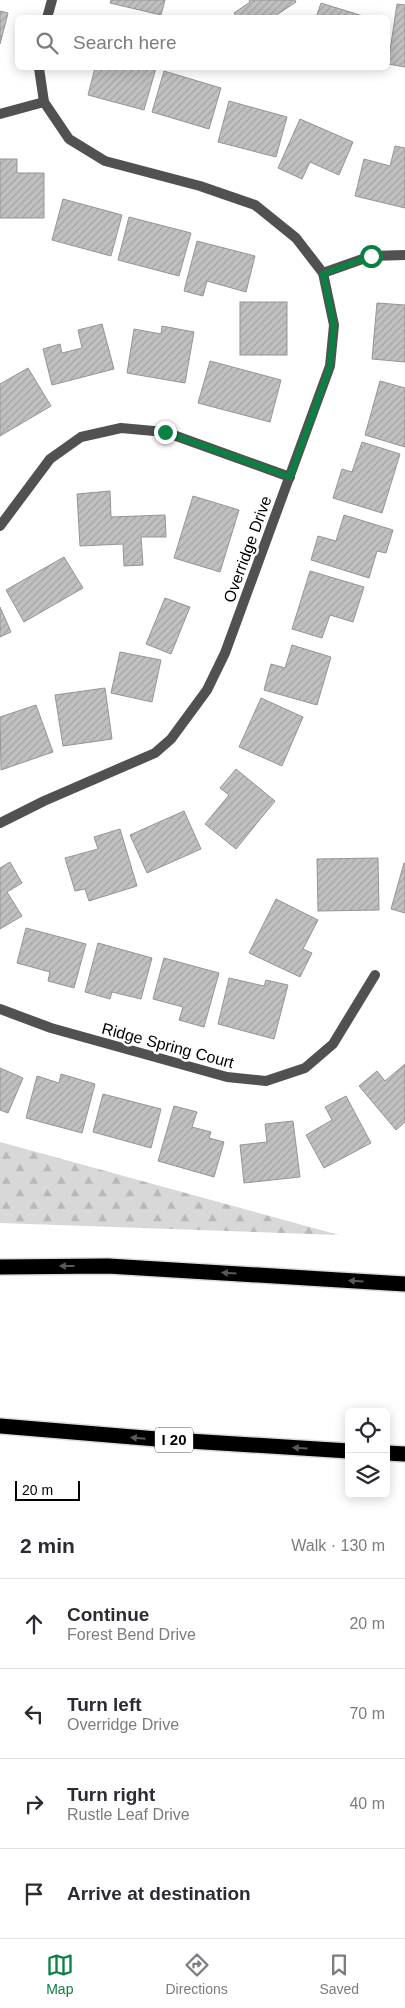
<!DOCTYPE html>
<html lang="en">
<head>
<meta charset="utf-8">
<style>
	:root { --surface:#fff; --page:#f2f2f3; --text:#2b2b33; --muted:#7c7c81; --line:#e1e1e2; --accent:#0b8043 }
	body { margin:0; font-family:Helvetica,sans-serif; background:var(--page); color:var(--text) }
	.controls { position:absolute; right:15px; bottom:15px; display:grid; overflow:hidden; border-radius:8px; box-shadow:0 2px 12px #0003 }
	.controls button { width:45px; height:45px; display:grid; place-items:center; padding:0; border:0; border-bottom:1px solid var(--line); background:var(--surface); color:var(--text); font:25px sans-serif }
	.scale { position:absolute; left:15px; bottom:12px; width:65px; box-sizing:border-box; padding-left:5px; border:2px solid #000; border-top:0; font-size:14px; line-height:18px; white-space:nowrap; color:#000; -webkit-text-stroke:4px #fff; paint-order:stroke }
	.stop { position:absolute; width:15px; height:15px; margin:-11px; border:4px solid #0b8043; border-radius:50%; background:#fff }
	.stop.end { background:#0b8043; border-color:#fff; box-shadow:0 1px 5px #0008 }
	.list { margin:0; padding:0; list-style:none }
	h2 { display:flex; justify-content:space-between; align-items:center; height:65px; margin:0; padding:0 20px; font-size:21px }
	h2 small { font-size:16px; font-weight:400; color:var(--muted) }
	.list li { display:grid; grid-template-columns:32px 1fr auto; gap:15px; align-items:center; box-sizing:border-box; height:90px; padding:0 20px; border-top:1px solid var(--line) }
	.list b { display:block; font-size:19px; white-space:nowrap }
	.list p { margin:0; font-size:16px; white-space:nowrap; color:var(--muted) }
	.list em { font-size:16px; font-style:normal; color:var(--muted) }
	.icon { flex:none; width:28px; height:28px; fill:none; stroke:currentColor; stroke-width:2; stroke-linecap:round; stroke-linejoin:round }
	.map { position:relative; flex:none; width:405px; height:1513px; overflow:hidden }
	.search { position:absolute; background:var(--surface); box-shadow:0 2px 12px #0003; left:15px; right:15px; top:15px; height:55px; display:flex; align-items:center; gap:12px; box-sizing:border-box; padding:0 18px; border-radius:8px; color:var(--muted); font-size:19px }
	.sheet { height:425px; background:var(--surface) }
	nav { display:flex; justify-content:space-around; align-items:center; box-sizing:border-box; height:70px; border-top:1px solid var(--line); background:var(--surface); font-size:14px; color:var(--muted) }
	nav a { display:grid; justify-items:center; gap:2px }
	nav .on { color:var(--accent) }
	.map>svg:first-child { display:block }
	.forest { fill:url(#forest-firs) }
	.building { fill:url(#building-hatch); stroke:#959595 }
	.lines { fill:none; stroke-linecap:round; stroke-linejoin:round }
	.highway-casing { stroke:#dbdbdb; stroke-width:18 }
	.street { stroke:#515151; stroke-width:10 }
	.highway { stroke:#000; stroke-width:15 }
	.oneway { fill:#595959 }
	.route { stroke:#0b8043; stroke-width:6 }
	.labels { text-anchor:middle; stroke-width:5; stroke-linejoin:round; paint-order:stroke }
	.shield { fill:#fff; stroke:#4c4c4c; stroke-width:1 }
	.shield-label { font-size:15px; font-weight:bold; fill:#000 }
	.street-label { font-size:16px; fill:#000; stroke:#fff }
</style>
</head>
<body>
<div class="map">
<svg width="405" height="1513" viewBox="0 0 405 1513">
	<defs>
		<pattern id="forest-firs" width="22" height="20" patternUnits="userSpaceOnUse" patternTransform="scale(1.25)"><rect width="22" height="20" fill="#d8d8d8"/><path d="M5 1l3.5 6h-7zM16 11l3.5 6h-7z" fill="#b8b8b8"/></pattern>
		<pattern id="building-hatch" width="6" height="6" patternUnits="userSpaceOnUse" patternTransform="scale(1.25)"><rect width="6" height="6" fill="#c0c0c0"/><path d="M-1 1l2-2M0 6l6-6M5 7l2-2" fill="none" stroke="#a3a3a3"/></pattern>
	</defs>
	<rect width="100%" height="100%" fill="#fff"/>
	<path class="forest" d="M0,1142L339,1235L0,1223Z"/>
	<g class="building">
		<path d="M111,0H165L161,15L110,3Z"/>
		<path d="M249,0H295L296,2L272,18H237L234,13L250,2Z"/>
		<path d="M321,3L366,17V18H316Z"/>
		<path d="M397,4L405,5V67L388,64Z"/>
		<path d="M0,11L8,13L0,44Z"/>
		<path d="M95,68H156L144,110L88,95Z"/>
		<path d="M164,71L221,88L209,129L152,112Z"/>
		<path d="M229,101L287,117L276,157L218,142Z"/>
		<path d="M300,119L353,142L339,175L310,162L302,179L278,168Z"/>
		<path d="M395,146L405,148V208L355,196L364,159L390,166Z"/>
		<path d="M0,159H17V173H44V218H0Z"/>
		<path d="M63,199L122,215L111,256L52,240Z"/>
		<path d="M129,217L191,233L179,276L118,260Z"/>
		<path d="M197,241L255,256L246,292L207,281L203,296L184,291Z"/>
		<rect x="240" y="302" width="47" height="53"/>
		<path d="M377,303L405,305V362L372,359Z"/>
		<path d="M102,324L114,369L52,385L43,349L60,344L62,353L82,348L78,330Z"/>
		<path d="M162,326L194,332L185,383L127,373L134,329L161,334Z"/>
		<path d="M210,361L281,380L270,422L198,403Z"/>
		<path d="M28,368L51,406L0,436V384Z"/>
		<path d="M380,381L405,388V447L365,435Z"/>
		<path d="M362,442L400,454L382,513L333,498L342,469L352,472Z"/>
		<path d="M110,491L111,517L165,515L166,537H141L143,565L124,566L123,544L80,546L77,494Z"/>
		<path d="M193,496L239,510L220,572L174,558Z"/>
		<path d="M344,515L393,530L386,553L377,551L369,578L311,560L318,536L336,541Z"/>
		<path d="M64,557L83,588L24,622L6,590Z"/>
		<path d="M310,571L364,587L353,622L330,615L322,638L292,629Z"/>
		<path d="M165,598L190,607L171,654L146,644Z"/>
		<path d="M0,607L11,632L0,637Z"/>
		<path d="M292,645L331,657L317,705L264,690L271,664L285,668Z"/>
		<path d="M120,652L161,660L152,702L111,693Z"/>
		<path d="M105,688L112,739L63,746L55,695Z"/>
		<path d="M261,698L303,717L282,766L239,747Z"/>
		<path d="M36,705L53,752L1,770L0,717Z"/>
		<path d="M236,769L275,801L236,849L205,824L229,795L220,788Z"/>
		<path d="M184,811L201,849L147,873L130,835Z"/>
		<path d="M120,829L137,886L89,901L85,889L75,891L65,858L98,849L94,837Z"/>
		<path d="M378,858L379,910L318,911L317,859Z"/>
		<path d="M10,862L22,883L7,892L22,916L0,929V868Z"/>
		<path d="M404,863H405V913L391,909Z"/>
		<path d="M276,899L318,920L303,949L312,953L300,977L249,953Z"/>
		<path d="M26,928L86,944L74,988L48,981L50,972L17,963Z"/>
		<path d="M98,943L152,958L141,999L112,992L110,999L85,992Z"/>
		<path d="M164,958L219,973L204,1027L179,1020L183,1007L153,999Z"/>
		<path d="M229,978L264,986L266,980L288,985L274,1039L218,1024Z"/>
		<path d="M405,1064V1122L396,1130L359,1086L377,1071L385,1081Z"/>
		<path d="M0,1068L23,1078L8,1113L0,1110Z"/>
		<path d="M61,1074L95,1084L82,1133L26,1118L37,1076L59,1083Z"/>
		<path d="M103,1094L161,1109L151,1148L93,1132Z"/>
		<path d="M346,1096L371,1143L324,1168L306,1135L332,1120L325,1107Z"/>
		<path d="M174,1106L197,1112L192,1127L211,1132L209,1138L224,1142L214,1177L158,1161Z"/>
		<path d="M293,1121L300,1177L244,1183L240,1145L267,1142L265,1124Z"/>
	</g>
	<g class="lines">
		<g class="highway-casing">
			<g id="highway">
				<path d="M0,1267L108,1266L405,1284"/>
				<path d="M0,1426L157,1439L349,1451"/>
				<path d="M386,1453L405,1454"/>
			</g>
		</g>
		<g class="street">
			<path d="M47,18L52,0"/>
			<path d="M0,114L44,102"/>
			<path d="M323,273L371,256L405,255"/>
			<path d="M0,526L50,459L81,437L121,428L165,432L290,477"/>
			<path d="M0,823L44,801L155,753L171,739L207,690L225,653L330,366L334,325L323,273L296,238L255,205L200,186L105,161L69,139L44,102L39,68"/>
			<path d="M0,1009L51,1028L227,1077L266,1081L305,1068L333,1044L375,975"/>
		</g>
		<use href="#highway" class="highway"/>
	</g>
	<defs><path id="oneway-solid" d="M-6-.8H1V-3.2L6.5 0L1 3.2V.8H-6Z" transform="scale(1.25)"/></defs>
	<g class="oneway">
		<use href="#oneway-solid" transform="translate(67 1266) rotate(180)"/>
		<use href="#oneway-solid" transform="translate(229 1273) rotate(-177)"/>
		<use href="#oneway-solid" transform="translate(356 1281) rotate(-177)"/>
		<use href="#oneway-solid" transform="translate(138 1438) rotate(-175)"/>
		<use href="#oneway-solid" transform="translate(300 1448) rotate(-177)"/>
	</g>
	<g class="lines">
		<path class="route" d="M165,432L290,477L330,366L334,325L323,274L371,256"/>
	</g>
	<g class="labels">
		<rect class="shield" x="155" y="1427.5" width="38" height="25" rx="4"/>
		<g class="shield-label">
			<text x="174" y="1445">I 20</text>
		</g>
		<g class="street-label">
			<text transform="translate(247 549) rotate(-70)" y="6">Overridge Drive</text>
			<text transform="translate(168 1045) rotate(15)" y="6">Ridge Spring Court</text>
		</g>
	</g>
</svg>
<div class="controls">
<button><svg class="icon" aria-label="locate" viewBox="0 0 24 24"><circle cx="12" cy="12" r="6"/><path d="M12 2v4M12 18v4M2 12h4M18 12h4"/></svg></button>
<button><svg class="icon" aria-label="layers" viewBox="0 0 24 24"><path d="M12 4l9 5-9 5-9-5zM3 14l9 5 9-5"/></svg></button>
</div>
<div class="scale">20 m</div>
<div class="stop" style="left:371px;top:256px"></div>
<div class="stop end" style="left:165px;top:432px"></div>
<div class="search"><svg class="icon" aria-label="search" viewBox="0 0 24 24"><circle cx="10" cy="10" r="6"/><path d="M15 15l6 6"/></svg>Search here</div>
</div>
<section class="sheet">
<h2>2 min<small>Walk · 130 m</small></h2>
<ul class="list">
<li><svg class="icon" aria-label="ahead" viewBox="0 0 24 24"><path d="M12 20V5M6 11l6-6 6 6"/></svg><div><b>Continue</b><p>Forest Bend Drive</p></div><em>20 m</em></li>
<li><svg class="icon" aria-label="left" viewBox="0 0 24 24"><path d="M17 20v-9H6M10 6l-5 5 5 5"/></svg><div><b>Turn left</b><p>Overridge Drive</p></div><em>70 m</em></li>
<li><svg class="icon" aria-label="right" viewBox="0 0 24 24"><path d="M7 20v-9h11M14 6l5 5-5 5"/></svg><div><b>Turn right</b><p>Rustle Leaf Drive</p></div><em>40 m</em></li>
<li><svg class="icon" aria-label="arrive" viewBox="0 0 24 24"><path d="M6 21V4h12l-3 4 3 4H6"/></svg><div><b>Arrive at destination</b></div></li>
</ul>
</section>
<nav>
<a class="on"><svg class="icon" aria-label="map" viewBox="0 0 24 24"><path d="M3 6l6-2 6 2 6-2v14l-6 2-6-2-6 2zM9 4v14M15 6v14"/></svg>Map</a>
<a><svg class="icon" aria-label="directions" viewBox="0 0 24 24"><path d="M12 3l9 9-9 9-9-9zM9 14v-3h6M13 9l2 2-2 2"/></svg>Directions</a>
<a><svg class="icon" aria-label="saved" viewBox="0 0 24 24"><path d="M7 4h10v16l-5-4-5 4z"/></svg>Saved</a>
</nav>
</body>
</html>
